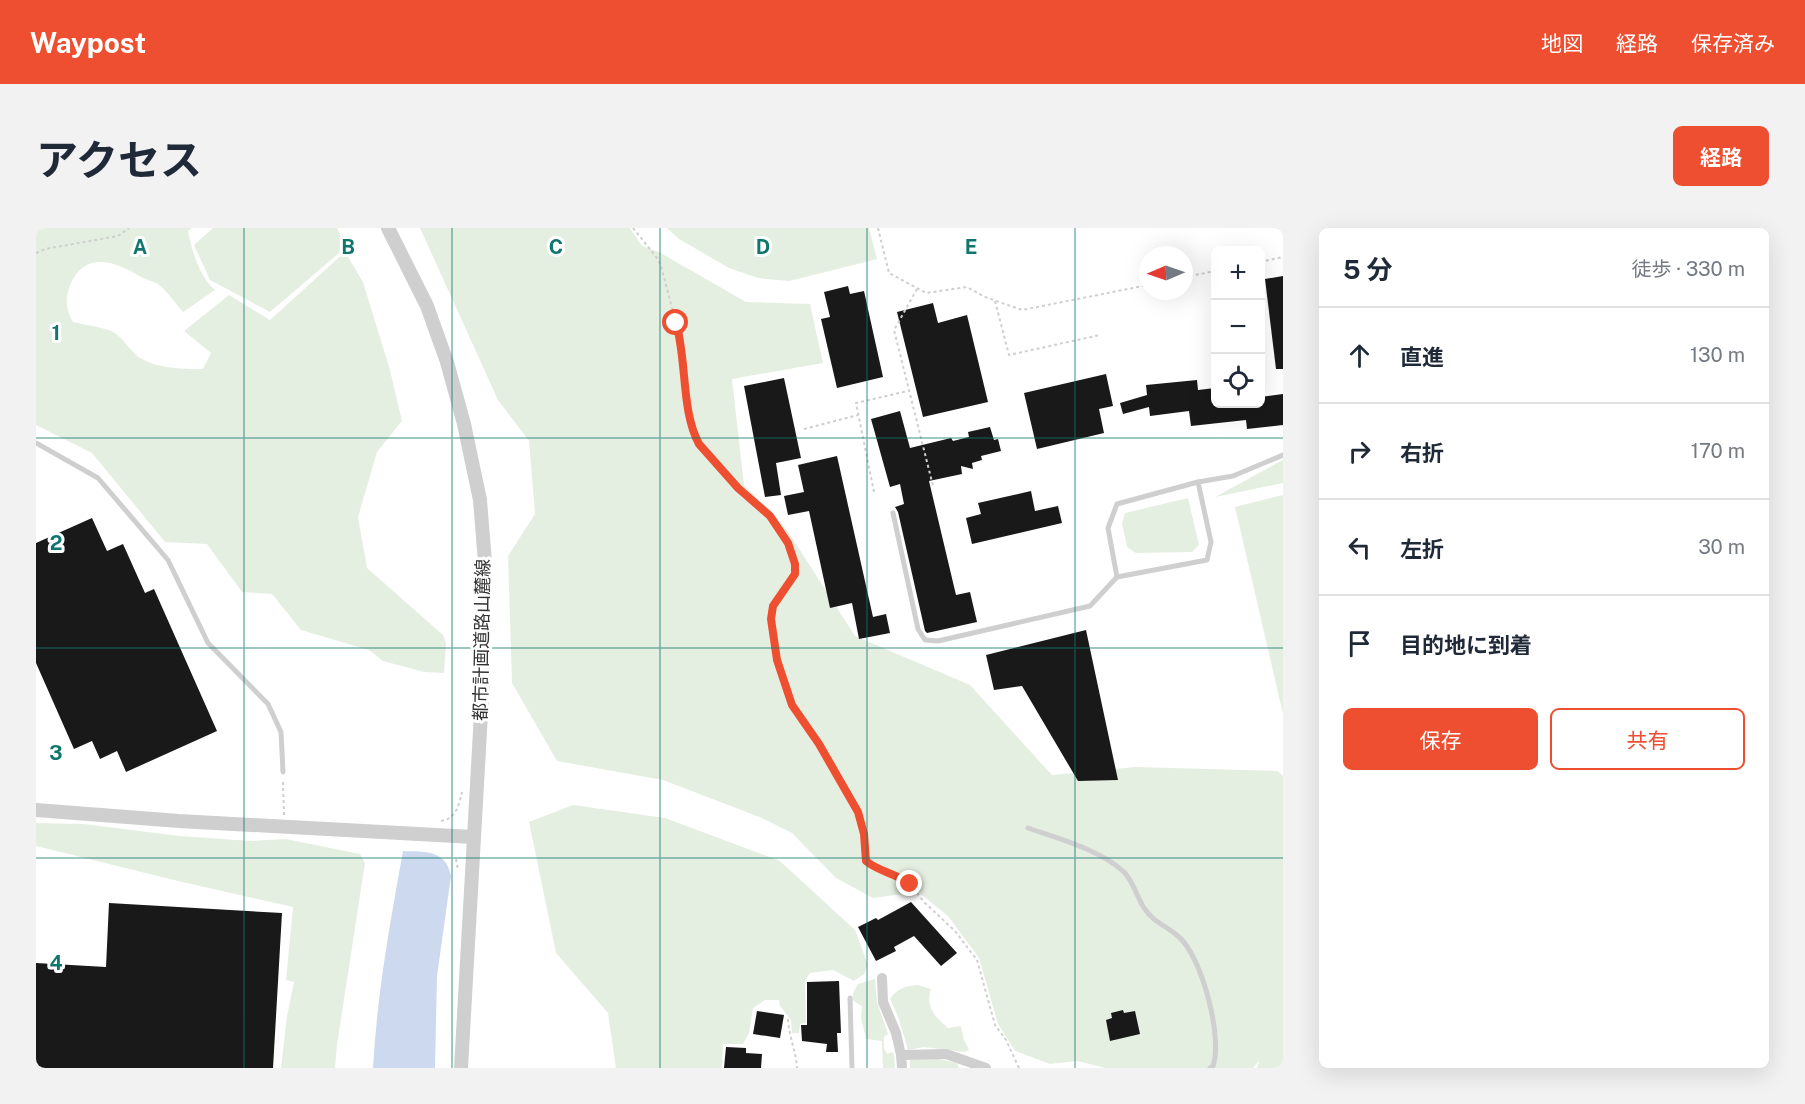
<!DOCTYPE html>
<html lang="ja">
<head>
<meta charset="utf-8">
<style>
	:root { --surface:#fff; --page:#f2f2f3; --text:#1f2937; --muted:#747a83; --line:#e0e1e3; --accent:#ee4f30 }
	body { margin:0; font-family:"Public Sans","Noto Sans JP",sans-serif; background:var(--page); color:var(--text) }
	.controls { position:absolute; right:18px; top:18px; display:grid; overflow:hidden; border-radius:9px; box-shadow:0 6px 24px #0002 }
	.controls button { width:54px; height:54px; display:grid; place-items:center; padding:0; border:0; border-bottom:2px solid var(--line); background:var(--surface); color:var(--text); font:30px sans-serif }
	.compass { position:absolute; left:1103px; top:18px; width:54px; height:54px; border-radius:50%; background:var(--surface); box-shadow:0 6px 24px #0002; rotate:268deg }
	.stop { position:absolute; width:18px; height:18px; margin:-14px; border:4px solid #ee4f30; border-radius:50%; background:#fff }
	.stop.end { background:#ee4f30; border-color:#fff; box-shadow:0 2px 6px #0008 }
	.list { margin:0; padding:0; list-style:none }
	h2 { display:flex; justify-content:space-between; align-items:center; height:78px; margin:0; padding:0 24px; font-size:26px }
	h2 small { font-size:20px; font-weight:400; color:var(--muted) }
	.list li { display:grid; grid-template-columns:39px 1fr auto; gap:18px; align-items:center; box-sizing:border-box; height:96px; padding:0 24px; border-top:2px solid var(--line) }
	.list b { display:block; font-size:22px; white-space:nowrap }
	.list em { font-size:20px; font-style:normal; color:var(--muted) }
	.actions { display:flex; gap:12px; padding:18px 24px }
	.actions a { flex:1; padding:14px 0; border:2px solid var(--accent); border-radius:9px; text-align:center; font-size:21px; color:var(--accent) }
	.actions .main { background:var(--accent); color:#fff }
	.icon { flex:none; width:33px; height:33px; fill:none; stroke:currentColor; stroke-width:2; stroke-linecap:round; stroke-linejoin:round }
	.map { position:relative; flex:none; width:1247px; height:840px; overflow:hidden; border-radius:9px }
	header { display:flex; align-items:center; gap:36px; box-sizing:border-box; height:84px; padding:0 30px; background:var(--accent); color:#fff }
	header strong { font-size:28px }
	nav { display:flex; gap:33px; margin-inline-start:auto; font-size:21px }
	.intro { display:flex; align-items:center; justify-content:space-between; box-sizing:border-box; height:144px; padding:0 36px }
	h1 { margin:0; font-size:42px }
	.button { padding:15px 27px; border-radius:9px; background:var(--accent); color:#fff; font-size:21px; font-weight:700 }
	main { display:flex; gap:36px; padding:0 36px }
	aside { flex:1; background:var(--surface); border-radius:9px; box-shadow:0 6px 24px #0002 }
	.map>svg:first-child { display:block }
	.green { fill:#e5efe1 }
	.water { fill:#cdd9ef }
	.building { fill:#191919 }
	.lines { fill:none; stroke-linecap:round; stroke-linejoin:round }
	.path { stroke:#cfcfcf; stroke-width:2; stroke-dasharray:3 3; stroke-linecap:butt }
	.service { stroke:#cfcfcf; stroke-width:5 }
	.minor { stroke:#cfcfcf; stroke-width:10 }
	.tertiary { stroke:#cfcfcf; stroke-width:14 }
	.route { stroke:#ee4f30; stroke-width:8 }
	.grid { fill:none; stroke:#0f766e; stroke-width:1.5; stroke-opacity:0.55 }
	.labels { text-anchor:middle; stroke-width:6; stroke-linejoin:round; paint-order:stroke }
	.street-label { font-size:18px; fill:#323232; stroke:#fff }
	.grid-label { font-size:20px; text-anchor:middle; font-weight:bold; fill:#0f766e; stroke:#fff; stroke-width:6; stroke-linejoin:round; paint-order:stroke }
</style>
</head>
<body>
<header>
<strong>Waypost</strong>
<nav><a>地図</a><a>経路</a><a>保存済み</a></nav>
</header>
<div class="intro"><h1>アクセス</h1><a class="button">経路</a></div>
<main>
<div class="map">
<svg width="1247" height="840" viewBox="0 0 1247 840">
	<rect width="100%" height="100%" fill="#fff"/>
	<g class="green">
		<path d="M0,0H156L152,3C156,23 163,48 179,62L147,84C139,75 131,63 122,56C117,53 110,52 105,49C81,34 50,22 35,55C29,70 29,80 37,94C48,97 68,99 77,104C88,110 92,120 100,127C118,141 145,141 167,141L175,125L148,103L193,67L234,92L309,24L327,54L354,142L366,193L341,224L322,289L331,340L407,407L410,415L408,445L388,444L347,433L333,422L265,402L236,366L206,364L171,316L129,314L56,225L0,197Z"/>
		<path d="M177,0H301L310,19L234,84L174,52L158,17Z"/>
		<path d="M384,0H594L606,18L623,24L710,74L774,76L787,135L696,151L708,257L737,285L753,305L819,408L934,457L1016,547L1099,539L1242,543L1247,548V838L1244,840H1221L1223,833L1217,840H1069L1041,833L1014,836L979,823L962,796L943,730L912,688L882,664L837,670L800,650L756,605L726,590L627,552L521,533L476,455L472,328L499,286L493,213L462,172Z"/>
		<path d="M631,0H833L841,31L753,53L722,50L693,40L643,11Z"/>
		<path d="M1247,232V255L1179,269Z"/>
		<path d="M1247,267V486L1199,279Z"/>
		<path d="M1152,270L1163,317L1156,324L1100,325L1091,319L1086,295L1089,285Z"/>
		<path d="M537,577L629,590L744,633L819,702L832,737L828,746L818,753L797,742L774,745L769,753L770,795L764,796L763,805H756L755,792L744,778L743,772H729L717,780L713,805L707,816H687L686,840H580L572,785L520,725L493,594Z"/>
		<path d="M0,595L48,596L144,608L215,613L250,611L324,626L329,635L301,817L299,840H245L251,788L258,754L250,752L257,679L142,653L0,618Z"/>
		<path d="M839,751L841,774L852,806L848,809V820L851,826L856,824L858,826L859,840H847L846,813L830,811L825,789L826,778L816,772L817,765L822,756Z"/>
		<path d="M882,757L895,761C889,778 899,789 912,800L925,798L928,812L933,822L928,824L888,819L872,822L863,791L854,771C862,760 869,758 882,757Z"/>
		<path d="M898,830L921,835L923,840H874V831Z"/>
	</g>
	<path class="water" d="M367,623C388,624 410,621 415,648L401,748L399,840H337C341,767 354,695 367,623Z"/>
	<g class="building">
		<path d="M1247,48V141H1240L1229,51Z"/>
		<path d="M812,58L814,66L828,63L847,149L801,160L785,91L794,89L788,64Z"/>
		<path d="M897,75L902,95L931,87L952,174L887,189L861,84Z"/>
		<path d="M1070,146L1077,178L1063,181L1068,205L1001,221L988,165Z"/>
		<path d="M748,150L765,230L740,235L745,267L729,269L708,158Z"/>
		<path d="M1161,152L1162,162L1179,160V176H1224V169L1247,166V197L1211,201L1210,192L1155,198L1153,183L1114,188L1113,179L1087,186L1084,175L1111,167L1110,157Z"/>
		<path d="M864,183L874,220L915,210L917,213L933,209L932,204L954,199L958,212L962,211L965,223L945,228L946,232L936,235L937,241L925,238L926,246L893,253L920,367L934,364L941,394L891,405L889,403L862,284L859,279L868,276L864,256L854,259L835,191Z"/>
		<path d="M801,228L837,389L850,386L854,405L823,411L816,375L794,380L773,283L752,287L748,268L768,264L762,237Z"/>
		<path d="M995,263L999,283L1022,278L1026,295L936,316L930,290L945,286L942,275Z"/>
		<path d="M56,290L71,323L87,316L109,365L118,361L181,503L90,544L81,523L64,531L56,513L38,521L0,435V315Z"/>
		<path d="M1050,402L1082,552L1042,553L986,458L958,462L950,427Z"/>
		<path d="M875,674L921,725L905,738L878,708L858,719L860,723L840,733L822,699L840,690L842,692Z"/>
		<path d="M73,675L246,685L237,840H0V735L70,739Z"/>
		<path d="M803,753L805,805H801L802,824H790L791,816L766,813L765,797H771V754Z"/>
		<path d="M1087,782L1088,785L1099,783L1104,806L1074,813L1070,792L1076,790L1075,785Z"/>
		<path d="M721,783L748,787L744,810L717,806Z"/>
		<path d="M690,819L710,820V825L726,826L725,840H688Z"/>
	</g>
	<g class="lines">
		<g class="path">
			<path d="M597,0L621,30L625,38L644,110L656,195L663,216L702,260L734,288L752,315L759,336V346L737,378L735,391L741,432L756,477L783,516L822,584L828,606L830,633L837,639L868,651L874,656L888,674L919,703L941,732L959,797L970,812L983,840"/>
			<path d="M842,0L853,45L890,65L931,59L949,69L986,82L1112,57"/>
			<path d="M0,25L9,21L82,8L93,0"/>
			<path d="M1224,34L1247,29"/>
			<path d="M1148,49L1180,43"/>
			<path d="M881,61L858,102L897,258"/>
			<path d="M959,73L973,127L1064,107"/>
			<path d="M768,201L822,187"/>
			<path d="M838,264L820,175L872,163"/>
			<path d="M247,554L248,587"/>
			<path d="M405,593C420,591 423,577 426,564"/>
			<path d="M420,631L422,642"/>
			<path d="M752,791C753,809 760,823 761,840"/>
		</g>
		<g class="service">
			<path d="M0,215L62,250L132,332L172,415L232,476L245,504L247,544"/>
			<path d="M857,285L882,401L889,412L902,413L1054,378L1081,349L1072,300L1081,276L1162,254L1197,248L1247,227"/>
			<path d="M1081,349L1171,332L1175,314L1162,254"/>
			<path d="M992,600C1021,610 1065,622 1088,644C1097,653 1101,669 1108,680C1119,696 1130,697 1143,709C1166,729 1187,810 1177,838L1174,840"/>
			<path d="M814,770L816,840"/>
		</g>
		<g class="minor">
			<path d="M846,750L847,774L860,805L865,827L866,840"/>
			<path d="M865,827L910,826L950,840"/>
		</g>
		<g class="tertiary">
			<path d="M352,0L391,78L411,134L428,196L444,272L449,334L447,450L425,840"/>
			<path d="M0,582L143,593L437,609"/>
		</g>
	</g>
	<g class="lines">
		<path class="route" d="M640,95C651,132 645,183 663,216L702,260L734,288L752,315L759,336V346L737,378L735,391L741,432L756,477L783,516L822,584L828,606L830,633C843,644 860,645 874,656"/>
	</g>
	<path class="grid" d="M208,0V840M416,0V840M624,0V840M831,0V840M1039,0V840M0,210H1247M0,420H1247M0,630H1247"/>
	<g class="labels">
		<g class="street-label">
			<text transform="translate(446 412) rotate(-89)" y="6">都市計画道路山麓線</text>
		</g>
	</g>
	<g class="grid-label">
		<text x="104" y="26">A</text>
		<text x="312" y="26">B</text>
		<text x="520" y="26">C</text>
		<text x="727" y="26">D</text>
		<text x="935" y="26">E</text>
		<text x="20" y="112">1</text>
		<text x="20" y="322">2</text>
		<text x="20" y="532">3</text>
		<text x="20" y="742">4</text>
	</g>
</svg>
<div class="controls">
<button>+</button>
<button>−</button>
<button><svg class="icon" aria-label="locate" viewBox="0 0 24 24"><circle cx="12" cy="12" r="6"/><path d="M12 2v4M12 18v4M2 12h4M18 12h4"/></svg></button>
</div>
<svg class="compass" viewBox="-18 -18 36 36"><path d="M0-13l5 13h-10z" fill="#e53935"/><path d="M0 13l5-13h-10z" fill="#747a83"/></svg>
<div class="stop" style="left:640px;top:95px"></div>
<div class="stop end" style="left:874px;top:656px"></div>
</div>
<aside>
<h2>5 分<small>徒歩 · 330 m</small></h2>
<ul class="list">
<li><svg class="icon" aria-label="ahead" viewBox="0 0 24 24"><path d="M12 20V5M6 11l6-6 6 6"/></svg><div><b>直進</b></div><em>130 m</em></li>
<li><svg class="icon" aria-label="right" viewBox="0 0 24 24"><path d="M7 20v-9h11M14 6l5 5-5 5"/></svg><div><b>右折</b></div><em>170 m</em></li>
<li><svg class="icon" aria-label="left" viewBox="0 0 24 24"><path d="M17 20v-9H6M10 6l-5 5 5 5"/></svg><div><b>左折</b></div><em>30 m</em></li>
<li><svg class="icon" aria-label="arrive" viewBox="0 0 24 24"><path d="M6 21V4h12l-3 4 3 4H6"/></svg><div><b>目的地に到着</b></div></li>
</ul>
<div class="actions"><a class="main">保存</a><a>共有</a></div>
</aside>
</main>
</body>
</html>
